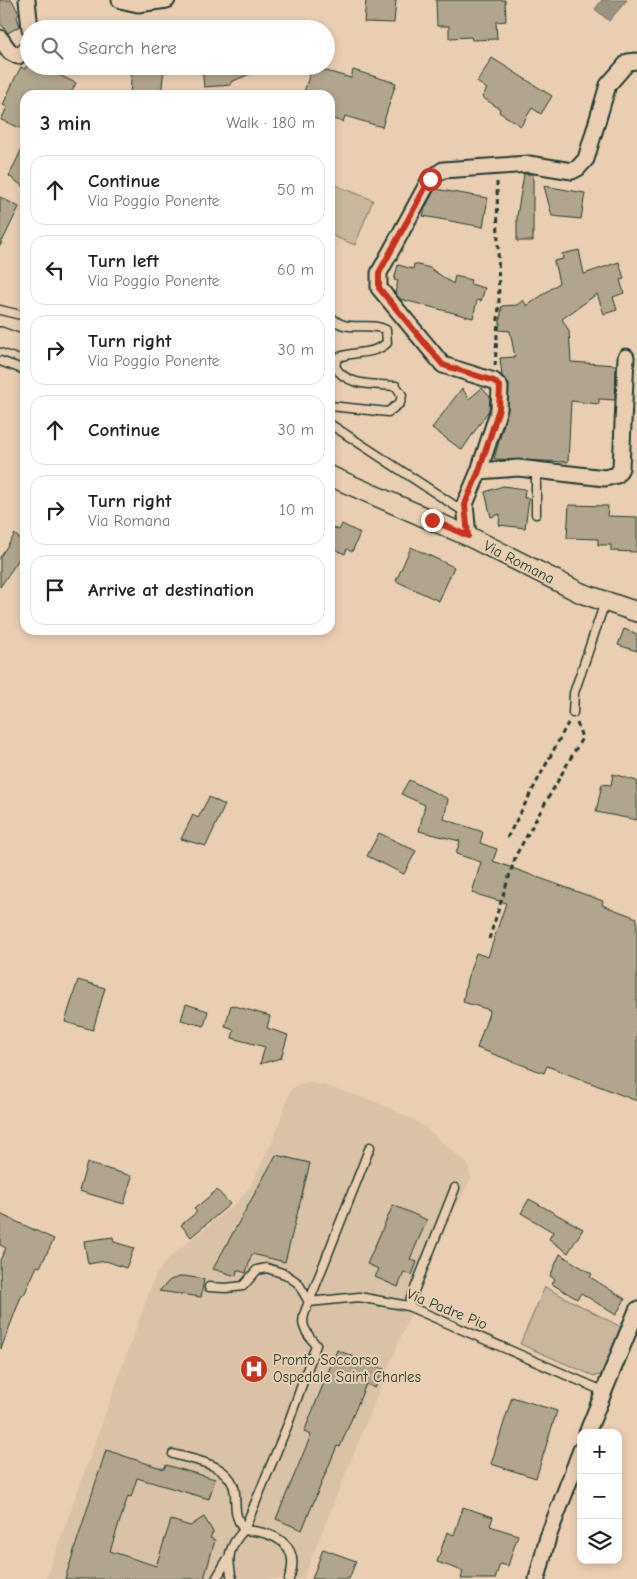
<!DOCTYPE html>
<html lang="en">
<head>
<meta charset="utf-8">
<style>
	:root { --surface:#fff; --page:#f6f6f6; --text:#202124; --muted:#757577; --line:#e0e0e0 }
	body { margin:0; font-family:"Comic Neue",sans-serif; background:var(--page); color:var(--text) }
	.controls { position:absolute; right:15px; bottom:15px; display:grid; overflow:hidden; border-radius:10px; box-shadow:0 2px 8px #0003 }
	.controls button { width:45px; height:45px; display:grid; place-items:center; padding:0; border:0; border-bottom:1px solid var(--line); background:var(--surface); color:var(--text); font:25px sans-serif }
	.stop { position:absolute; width:15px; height:15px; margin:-11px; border:4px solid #c8321e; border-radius:50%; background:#fff }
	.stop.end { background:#c8321e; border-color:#fff; box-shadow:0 1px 5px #0008 }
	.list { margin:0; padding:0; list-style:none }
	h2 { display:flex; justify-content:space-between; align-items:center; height:65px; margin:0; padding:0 20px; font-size:21px }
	h2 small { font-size:16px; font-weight:400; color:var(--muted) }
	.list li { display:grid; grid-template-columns:32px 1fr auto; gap:15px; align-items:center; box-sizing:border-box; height:70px; margin:0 10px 10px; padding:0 10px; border:1px solid var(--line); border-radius:15px }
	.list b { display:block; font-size:19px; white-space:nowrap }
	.list p { margin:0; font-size:16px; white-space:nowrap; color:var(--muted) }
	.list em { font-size:16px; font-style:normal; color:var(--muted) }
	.icon { flex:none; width:28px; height:28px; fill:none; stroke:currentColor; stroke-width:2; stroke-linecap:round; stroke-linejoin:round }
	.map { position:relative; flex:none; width:637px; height:1579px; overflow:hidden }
	.search { position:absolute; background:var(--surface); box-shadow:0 2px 8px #0003; left:20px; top:20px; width:315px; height:55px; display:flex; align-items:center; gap:12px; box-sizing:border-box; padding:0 18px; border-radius:28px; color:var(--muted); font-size:19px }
	.panel { position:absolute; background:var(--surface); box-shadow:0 2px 8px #0003; left:20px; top:90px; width:315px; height:545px; border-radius:15px }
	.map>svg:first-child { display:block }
	.built { fill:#d9c2a6 }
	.green { fill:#c9b69c; stroke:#747a68 }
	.water { fill:#999480; stroke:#687162 }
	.building { fill:#b2a58e; stroke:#1f3d34 }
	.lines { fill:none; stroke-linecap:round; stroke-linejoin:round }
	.service-casing { stroke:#1f3d34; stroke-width:11 }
	.minor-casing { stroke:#1f3d34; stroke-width:19 }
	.tertiary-casing { stroke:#1f3d34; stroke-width:22 }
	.path { stroke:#1f3d34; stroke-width:3; stroke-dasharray:5 4; stroke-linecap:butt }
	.service { stroke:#eaceb1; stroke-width:8 }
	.minor { stroke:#eaceb1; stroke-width:15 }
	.tertiary { stroke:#eaceb1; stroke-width:19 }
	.route { stroke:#c8321e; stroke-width:6 }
	.labels { text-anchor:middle; stroke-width:4; stroke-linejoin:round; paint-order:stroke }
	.street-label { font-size:15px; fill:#1f3d34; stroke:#eaceb1 }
	.poi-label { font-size:15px; fill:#1f3d34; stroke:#eaceb1; text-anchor:start }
</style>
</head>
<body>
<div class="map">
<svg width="637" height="1579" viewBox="0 0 637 1579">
	<rect width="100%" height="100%" fill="#eaceb1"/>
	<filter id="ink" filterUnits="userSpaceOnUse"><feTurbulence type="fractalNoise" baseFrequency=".02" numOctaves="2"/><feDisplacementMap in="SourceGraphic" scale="10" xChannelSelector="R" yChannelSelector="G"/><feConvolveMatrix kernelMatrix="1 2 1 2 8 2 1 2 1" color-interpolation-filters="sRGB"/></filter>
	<g filter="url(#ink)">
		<path class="built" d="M306,1082L323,1085L379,1103L418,1122L468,1164L471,1178L443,1233L303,1579H46L155,1276L167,1260L238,1201L250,1187L274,1138L291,1089Z"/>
		<g class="green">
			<path d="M330,183L373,200L355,245L330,235Z"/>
			<path d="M545,1287L621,1327L601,1375L594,1376L520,1344Z"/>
		</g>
		<path class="water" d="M602,0H627L609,21L595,9Z"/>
		<g class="building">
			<path d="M0,0H12L19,14L17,17L20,26L8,33L0,23Z"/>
			<path d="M366,0H396L394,23L364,22Z"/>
			<path d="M436,0H505L506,21L496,22L497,39L472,40L471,37L449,38V26H437Z"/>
			<path d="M492,58L552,96L541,114L532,108L521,126L499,112L500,109L482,97L487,89L477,82Z"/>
			<path d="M27,65L44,73L46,69L76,83L70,95H25V130L1,120L7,107L3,105L13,82L21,67L25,69Z"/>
			<path d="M132,66L164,69L161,95H130Z"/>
			<path d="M202,66H268L231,82V85L204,87Z"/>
			<path d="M312,67L351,78L353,70L396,83L382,127L345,116L343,122L330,118V95H303Z"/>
			<path d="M25,142V188L9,176Z"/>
			<path d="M524,174H533V241H517V216Z"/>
			<path d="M544,186L585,193L581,219L552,216Z"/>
			<path d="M435,189L488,198L483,227L423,216L425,208Z"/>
			<path d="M0,197L19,207L0,246Z"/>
			<path d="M579,250L584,274L619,262L624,279L620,280L624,293L613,297L617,310L604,314L597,294L562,319L569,331L571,362L616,365L615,400L599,399V404L571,401L568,462L494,459L508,409L509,384L502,376L500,358L515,357L510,331L499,330L502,306L517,305L523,300L527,306L559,283L554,261L563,259L562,254Z"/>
			<path d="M414,264L430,268L453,284L455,276L471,280L470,284L485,288L481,301L477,300L473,318L400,299L395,293L398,281L394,280L398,265L413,269Z"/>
			<path d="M462,388L469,399L482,388L490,397L489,410L462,450L432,428Z"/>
			<path d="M503,486L525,489L524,498H529L525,528L499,525L500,514L491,517L485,492Z"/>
			<path d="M569,505L608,506L607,516L637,517V552L611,551V545H598V539L567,538Z"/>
			<path d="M342,524L360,533L352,552L347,549L345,554L330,547V526L339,530Z"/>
			<path d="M15,534L25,545V550L0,587V557Z"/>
			<path d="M411,547L454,567L439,601L396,581Z"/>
			<path d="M624,629L637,634V651L618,645Z"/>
			<path d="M613,774L637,781V820L596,812L602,784L611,785Z"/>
			<path d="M409,780L448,799L444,819L483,832L480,843L497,849L493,861L603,901L602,905L637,918V1101L547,1066L544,1073L477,1048L490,1010L463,1002L467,979L476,953L488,957L506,903L472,893L481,862L456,854L460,841L419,831L425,805L401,794Z"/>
			<path d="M209,797L225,805L206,846L181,839L193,815L198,818Z"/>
			<path d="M379,833L416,851L404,874L367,856Z"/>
			<path d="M78,980L105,988L93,1030L65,1022Z"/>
			<path d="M186,1004L208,1011L204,1026L181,1020Z"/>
			<path d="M231,1005L270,1016L267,1028L288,1035L281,1058L260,1064L265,1047L232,1038L234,1030L225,1027Z"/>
			<path d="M276,1155L310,1163L285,1262L252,1254L246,1273L237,1270L236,1276L213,1269Z"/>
			<path d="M87,1163L132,1176L124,1204L79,1191Z"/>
			<path d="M217,1190L230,1204L191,1237L181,1225L197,1212L194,1209Z"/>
			<path d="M529,1199L583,1229L568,1253L549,1239L553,1232L521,1213Z"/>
			<path d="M393,1205L427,1220L410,1259L417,1262L412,1275L404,1272L398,1287L375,1277L379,1269L367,1264Z"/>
			<path d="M0,1214L54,1239L40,1267L37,1266L24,1295L22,1294L1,1349L0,1260L6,1248L0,1245Z"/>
			<path d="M113,1237L114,1242L134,1248L126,1268L106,1261L88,1264L84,1241Z"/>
			<path d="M560,1254L592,1274L590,1277L625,1299L616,1315L581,1293L577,1299L552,1284L555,1279L550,1276Z"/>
			<path d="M183,1276L204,1279L201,1297L159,1291L170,1280Z"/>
			<path d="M337,1350L384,1369L375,1388L366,1384L340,1447L337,1446L302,1530L276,1519L311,1435L304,1432Z"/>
			<path d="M512,1397L557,1411L536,1478L491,1464Z"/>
			<path d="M106,1450L164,1469L166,1465L215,1479L209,1499L137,1478L131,1497L128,1496L110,1551L156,1566L171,1520L190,1526L204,1517L213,1532L210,1538L215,1540L204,1579H65Z"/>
			<path d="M463,1507L493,1517L490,1526L518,1535L508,1566L500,1564L495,1579H461L463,1571L437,1562L447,1532L454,1535Z"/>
			<path d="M323,1549L356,1561L349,1579H312Z"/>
		</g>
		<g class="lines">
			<g class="service-casing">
				<g id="service">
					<path d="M0,310L25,316"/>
					<path d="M330,315C343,335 369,320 386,330L387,343C372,356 355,350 337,358L335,366C346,387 375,384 396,386L402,395L400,403L388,412L330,406"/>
					<path d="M0,361L25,370"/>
					<path d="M330,424L466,513"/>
					<path d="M536,470V514"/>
					<path d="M573,713L574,693L605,602"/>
					<path d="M209,1287L226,1288L243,1286L257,1270L267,1268L285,1274L298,1283L309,1302"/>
					<path d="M309,1302L370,1147"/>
					<path d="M408,1306L455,1188"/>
					<path d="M173,1454C196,1461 232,1464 235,1493C236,1510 234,1515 244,1530"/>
					<path d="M244,1530L288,1424L316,1345C302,1328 299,1323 309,1302L359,1297L408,1306L603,1391"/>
					<path d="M216,1579L227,1560"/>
					<path d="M232,1579C227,1558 228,1547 244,1530C274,1532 302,1544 289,1579"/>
				</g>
			</g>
			<g class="minor-casing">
				<g id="minor">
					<path d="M27,0L30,29"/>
					<path d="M120,0L138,4L167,0"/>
					<path d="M0,38L10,52L18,56L29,48"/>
					<path d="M479,471L499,409L500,387L494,381L443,365L379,288V273L430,179L443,170L529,164L572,171L578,168L586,159L608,85L628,62L637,61"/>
					<path d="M468,536L465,504L479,471L518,468L605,478L617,475L621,468L626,357"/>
					<path d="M587,1433L637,1310"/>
					<path d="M537,1579L548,1537L581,1450"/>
				</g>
			</g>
			<g class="tertiary-casing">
				<g id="tertiary">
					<path d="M0,337L25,346"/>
					<path d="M330,476L468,536L581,593L637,612"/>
				</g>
			</g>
			<g class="path">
				<path d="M495,366L499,304L497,182"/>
				<path d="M507,838L568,723"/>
				<path d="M489,939L516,855L582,738L577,723"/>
			</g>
			<use href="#service" class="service"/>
			<use href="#minor" class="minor"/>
			<use href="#tertiary" class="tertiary"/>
		</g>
	</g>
	<g class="lines" filter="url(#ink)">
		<path class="route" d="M430,179L379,273V288L443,365L494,381L500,387L499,409L479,471L465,504L468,536L432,520"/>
	</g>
	<defs>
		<g id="hospital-disc" transform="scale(1.4375)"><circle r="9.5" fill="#c8321e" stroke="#eaceb1"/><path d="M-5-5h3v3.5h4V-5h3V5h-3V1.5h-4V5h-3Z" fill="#fff"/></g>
	</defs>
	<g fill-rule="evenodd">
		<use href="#hospital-disc" x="254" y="1369"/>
	</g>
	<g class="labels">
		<g class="street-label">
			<text transform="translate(519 562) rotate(27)" y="5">Via Romana</text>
			<text transform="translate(447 1309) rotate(22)" y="5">Via Padre Pio</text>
		</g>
		<g class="poi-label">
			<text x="273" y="1365">Pronto Soccorso<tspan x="273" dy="17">Ospedale Saint Charles</tspan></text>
		</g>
	</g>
</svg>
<div class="controls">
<button>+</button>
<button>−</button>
<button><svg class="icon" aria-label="layers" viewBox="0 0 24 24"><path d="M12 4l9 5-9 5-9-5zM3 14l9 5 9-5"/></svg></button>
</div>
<div class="stop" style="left:430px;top:179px"></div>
<div class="stop end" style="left:432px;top:520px"></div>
<div class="search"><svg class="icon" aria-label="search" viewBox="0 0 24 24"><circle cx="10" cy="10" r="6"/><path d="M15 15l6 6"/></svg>Search here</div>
<section class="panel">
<h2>3 min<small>Walk · 180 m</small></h2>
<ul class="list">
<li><svg class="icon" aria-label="ahead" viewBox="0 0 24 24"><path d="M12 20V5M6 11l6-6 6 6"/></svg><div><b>Continue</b><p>Via Poggio Ponente</p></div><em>50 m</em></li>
<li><svg class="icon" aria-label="left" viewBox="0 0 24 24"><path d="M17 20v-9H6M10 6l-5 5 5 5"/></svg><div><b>Turn left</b><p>Via Poggio Ponente</p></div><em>60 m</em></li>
<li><svg class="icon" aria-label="right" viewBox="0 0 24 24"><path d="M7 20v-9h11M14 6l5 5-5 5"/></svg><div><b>Turn right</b><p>Via Poggio Ponente</p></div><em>30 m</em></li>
<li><svg class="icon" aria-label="ahead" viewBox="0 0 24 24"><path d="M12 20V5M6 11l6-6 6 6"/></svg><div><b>Continue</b></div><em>30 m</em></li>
<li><svg class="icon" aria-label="right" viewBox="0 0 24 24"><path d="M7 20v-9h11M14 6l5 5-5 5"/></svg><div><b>Turn right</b><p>Via Romana</p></div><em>10 m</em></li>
<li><svg class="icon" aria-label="arrive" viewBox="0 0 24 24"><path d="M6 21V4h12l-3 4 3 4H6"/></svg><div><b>Arrive at destination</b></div></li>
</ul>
</section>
</div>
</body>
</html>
